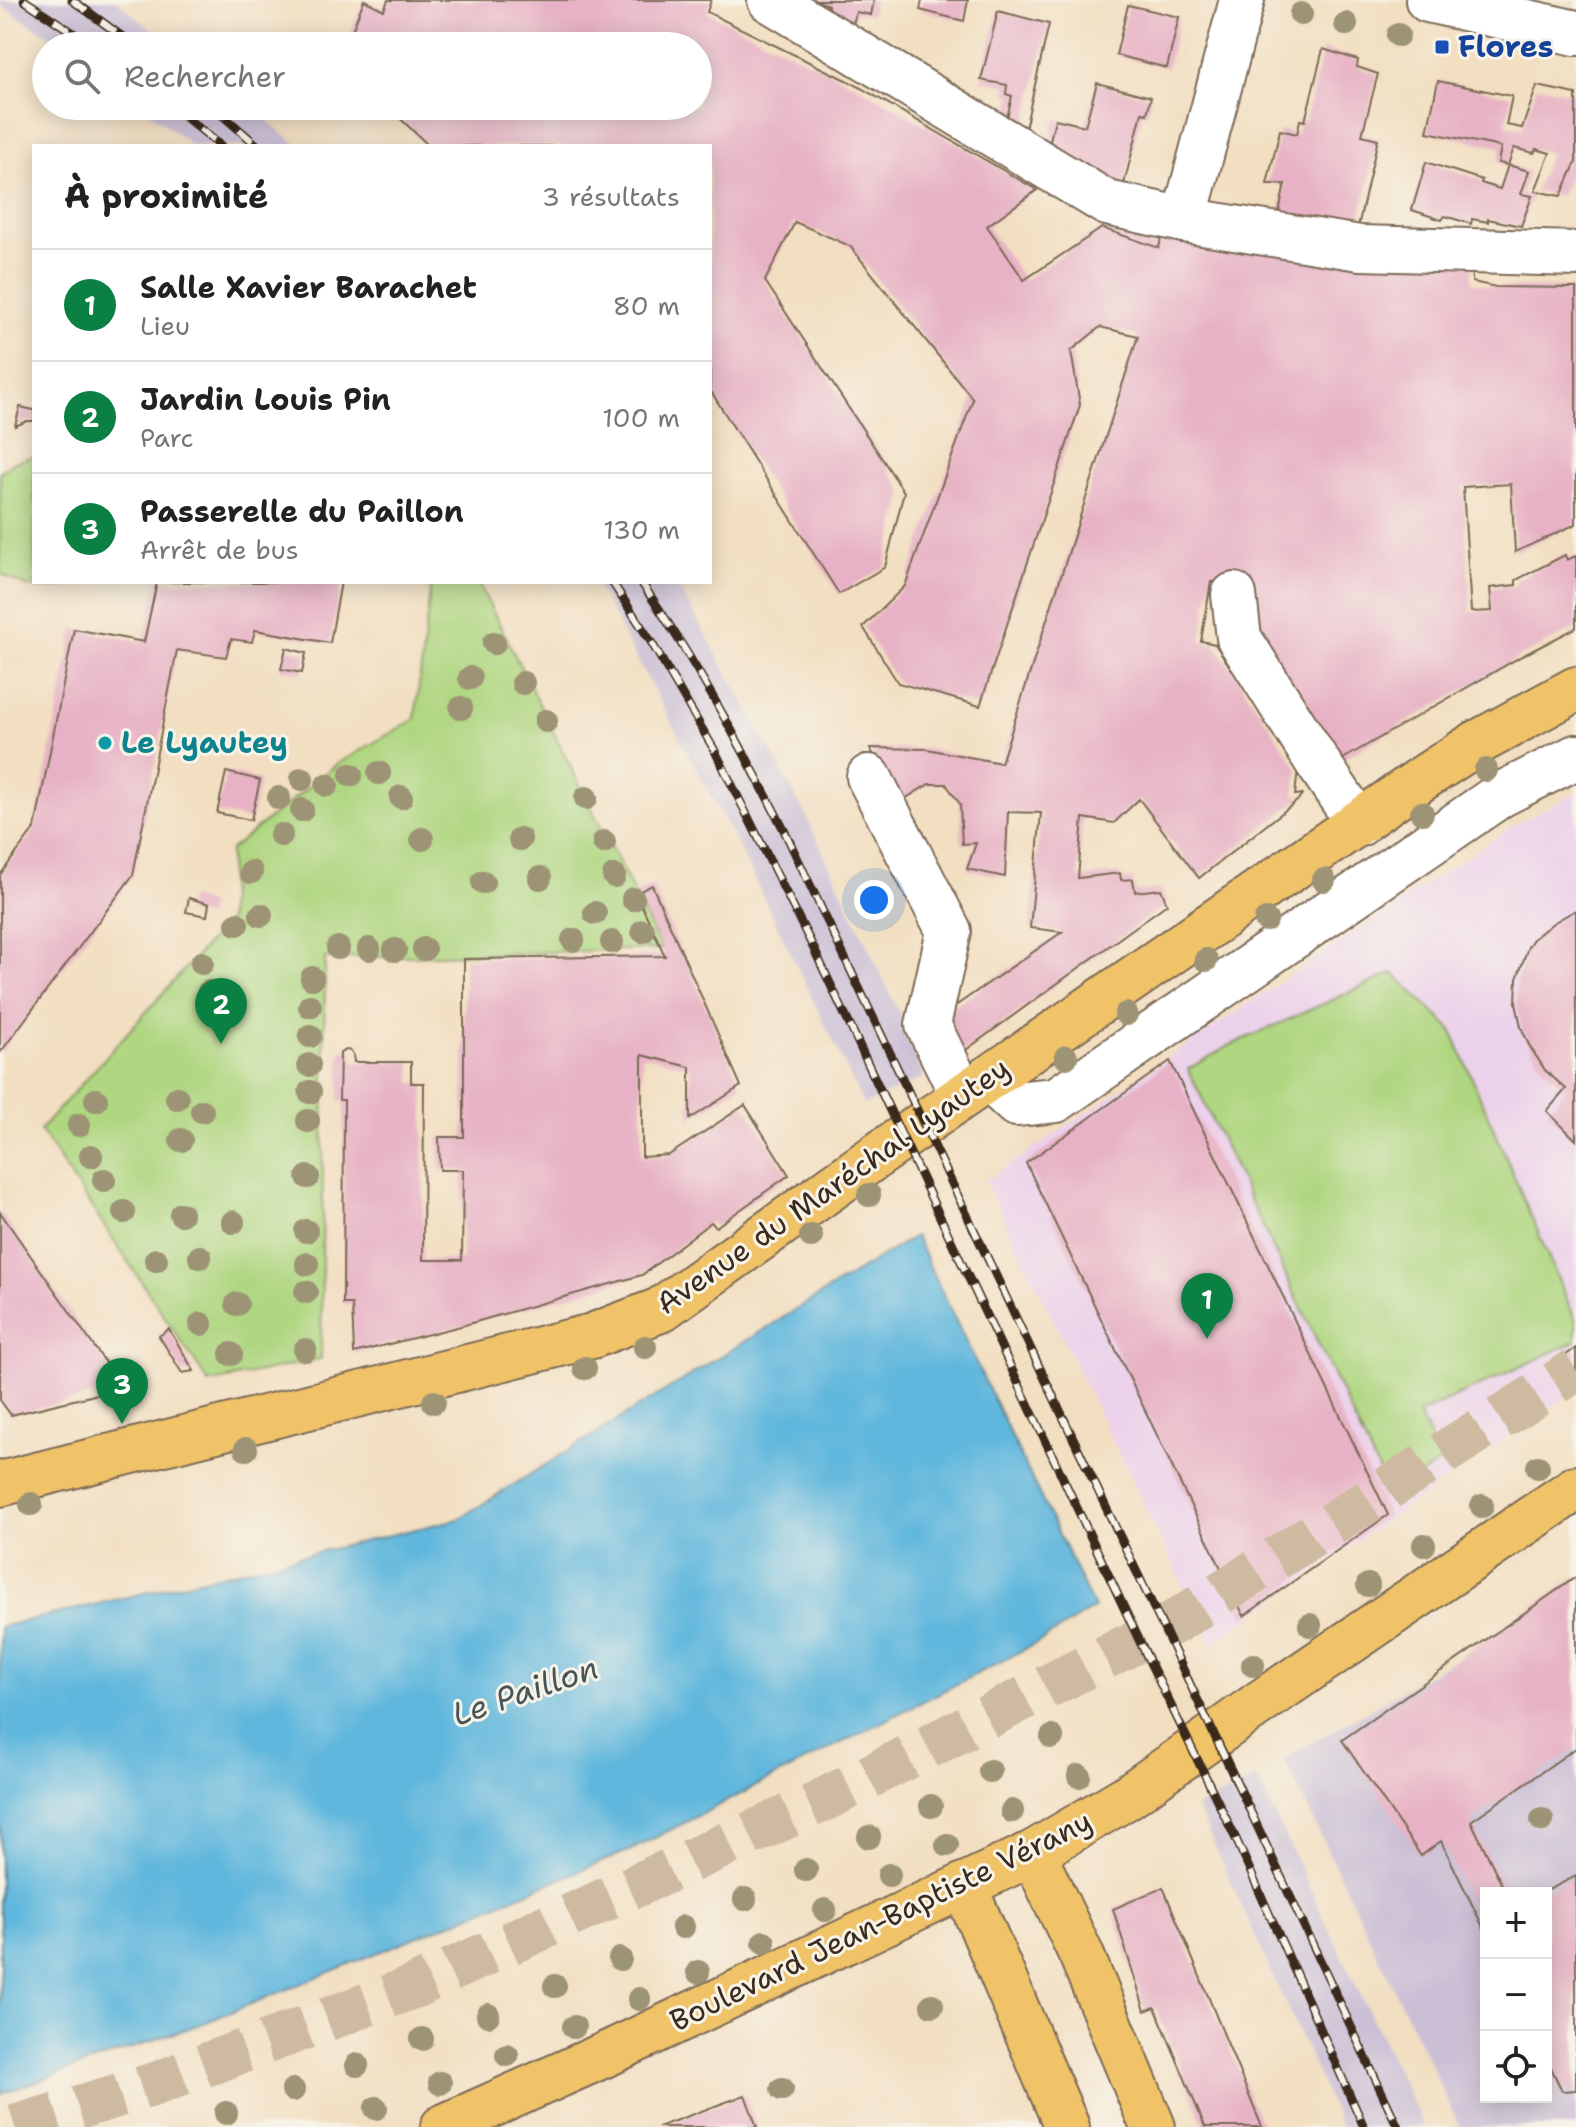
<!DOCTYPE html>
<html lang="fr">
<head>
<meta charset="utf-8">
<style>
	:root { --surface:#fff; --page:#f2f2f2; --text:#222; --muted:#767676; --line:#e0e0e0; --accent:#0b8043 }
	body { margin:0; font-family:"Shantell Sans",sans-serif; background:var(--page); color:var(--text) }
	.controls { position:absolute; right:24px; bottom:24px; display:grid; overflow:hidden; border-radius:0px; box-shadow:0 4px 20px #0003 }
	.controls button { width:72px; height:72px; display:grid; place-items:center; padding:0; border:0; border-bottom:2px solid var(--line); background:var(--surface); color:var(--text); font:40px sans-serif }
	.you { position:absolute; left:874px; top:900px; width:28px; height:28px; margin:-20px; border:6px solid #fff; border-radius:50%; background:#1a73e8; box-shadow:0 0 0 12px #1a73e833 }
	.badge { display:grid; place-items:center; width:52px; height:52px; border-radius:50%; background:var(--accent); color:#fff; font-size:26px; font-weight:700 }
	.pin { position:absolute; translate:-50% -66px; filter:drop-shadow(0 2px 4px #0008) }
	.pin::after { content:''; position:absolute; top:42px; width:28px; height:24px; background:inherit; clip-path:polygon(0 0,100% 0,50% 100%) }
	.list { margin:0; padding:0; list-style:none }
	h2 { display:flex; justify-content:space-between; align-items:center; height:104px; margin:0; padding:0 32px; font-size:34px }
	h2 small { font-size:26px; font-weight:400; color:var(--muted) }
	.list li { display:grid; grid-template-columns:52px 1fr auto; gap:24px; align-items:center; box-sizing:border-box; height:112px; padding:0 32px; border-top:2px solid var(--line) }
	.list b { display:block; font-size:30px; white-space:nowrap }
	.list p { margin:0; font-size:26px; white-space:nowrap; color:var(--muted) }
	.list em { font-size:26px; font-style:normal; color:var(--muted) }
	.icon { flex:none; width:44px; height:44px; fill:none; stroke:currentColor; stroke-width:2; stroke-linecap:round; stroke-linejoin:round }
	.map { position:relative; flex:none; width:1576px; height:2127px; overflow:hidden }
	.search { position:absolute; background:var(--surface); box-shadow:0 4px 20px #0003; left:32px; top:32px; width:680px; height:88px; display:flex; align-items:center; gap:20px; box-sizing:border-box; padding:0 28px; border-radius:44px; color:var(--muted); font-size:30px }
	.panel { position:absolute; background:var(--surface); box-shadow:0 4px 20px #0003; left:32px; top:144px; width:680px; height:440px; border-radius:0px }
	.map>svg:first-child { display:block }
	.built { fill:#ecd1ea }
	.industrial { fill:#cbbfd5; fill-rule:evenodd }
	.green { fill:#afd680; stroke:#75804f; stroke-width:2 }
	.water { fill:#60b7dd; stroke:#4e707e; stroke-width:2 }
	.building { fill:#e7b2c5 }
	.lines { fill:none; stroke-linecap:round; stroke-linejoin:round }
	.major-tunnel { stroke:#cdbaa0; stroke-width:44; stroke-dasharray:44 22; stroke-linecap:butt }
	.minor-casing { stroke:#7b6957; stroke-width:48 }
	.major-casing { stroke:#7b6957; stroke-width:48 }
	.minor { stroke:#fff; stroke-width:44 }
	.major { stroke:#f0c369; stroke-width:44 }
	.rail-casing { stroke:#3b2a1e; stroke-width:9 }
	.rail { stroke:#f7f3e8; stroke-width:6; stroke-dasharray:18; stroke-linecap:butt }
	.tree { fill:#9d9374 }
	.transit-dot { fill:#1a4fb4; stroke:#f7f3e8; stroke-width:3 }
	.culture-dot { fill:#0f9aa8; stroke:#f7f3e8; stroke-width:3 }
	.labels { text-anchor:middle; stroke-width:6; stroke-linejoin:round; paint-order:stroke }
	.transit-label { font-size:30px; font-weight:bold; fill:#164399; stroke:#f7f3e8; text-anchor:start }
	.culture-label { font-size:30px; font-weight:bold; fill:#0d838f; stroke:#f7f3e8; text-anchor:start }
	.street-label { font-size:30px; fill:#3b2a1e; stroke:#f7f3e8 }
	.water-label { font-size:32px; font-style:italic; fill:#465457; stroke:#f7f3e8 }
</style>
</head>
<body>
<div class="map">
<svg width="1576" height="2127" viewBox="0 0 1576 2127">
	<rect width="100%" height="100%" fill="#f7f3e8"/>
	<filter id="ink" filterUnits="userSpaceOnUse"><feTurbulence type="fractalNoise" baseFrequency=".0125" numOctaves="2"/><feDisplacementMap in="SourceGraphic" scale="16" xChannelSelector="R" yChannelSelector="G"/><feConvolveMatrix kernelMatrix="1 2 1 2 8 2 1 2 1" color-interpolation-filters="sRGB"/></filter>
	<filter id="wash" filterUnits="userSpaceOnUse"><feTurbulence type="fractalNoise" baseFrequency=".006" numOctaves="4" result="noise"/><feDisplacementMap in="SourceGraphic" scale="32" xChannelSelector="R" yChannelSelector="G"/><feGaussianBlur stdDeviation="1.8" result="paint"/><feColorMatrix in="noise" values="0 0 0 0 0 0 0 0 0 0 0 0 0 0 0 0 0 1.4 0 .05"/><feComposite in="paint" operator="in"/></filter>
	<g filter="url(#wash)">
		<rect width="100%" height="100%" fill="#f2dec0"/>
		<path class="built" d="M1576,793V1390L1384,1522L1212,1644L985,1181L1514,825Z"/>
		<g class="industrial">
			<path d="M0,0H115L173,46H66L0,5Z"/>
			<path d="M142,106H249L299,146H192Z"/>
			<path d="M595,582H674L686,600L767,743L807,818L904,1023L906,1036L924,1077L864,1105L740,849Z"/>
			<path d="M1576,1590V2127H1460L1284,1759ZM1486,1893H1546V2097H1486Z"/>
			<path d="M1257,1778L1424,2127H1341L1197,1807Z"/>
		</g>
		<g class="green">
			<path d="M34,456V582H73C45,594 25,589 0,573V472L15,462Z"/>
			<path d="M431,582H478L662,949L325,958L321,1359L209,1383L40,1130L228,921L230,850L337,764L415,719Z"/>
			<path d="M1393,973L1451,1029L1576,1321V1341L1418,1414L1441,1461L1391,1497L1188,1069L1231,1045Z"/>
		</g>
		<path class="water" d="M915,1236L1094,1608L1041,1641L631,1850L206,2022L0,2094V1627L458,1519Z"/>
		<g id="blocks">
			<g class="building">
				<path d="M364,0L384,10L388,0H711L707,12L854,84L1037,190L987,226L1024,280L1102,228L1159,248L1162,235L1472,261V282L1496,287L1576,288V524L1515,552L1511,484L1463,487L1471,612L1492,611L1490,588L1516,585V580L1565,555L1567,560L1576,556V628L1522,656L1341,760L1256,630L1252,580L1211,582L1201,641L1215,644L1298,769L1295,795L1302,794L1297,801L1199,878L1139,799L1114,823L1083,818L1078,878L1120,873L1121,880L1133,879L1135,892L1161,889L1167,904L963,1052L941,1016L1062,932L1030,928L1041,813L1008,812L1005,877L967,869L976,843L962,844L960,804L946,784H929L898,803L870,748L927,749L1001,763L1138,336L1100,327L1071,351L1080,405L980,706L898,683L863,627L905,586L973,399L850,246L795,222L765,281L904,492L885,567L839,594L710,390V146H429L387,106H698V46H346Z"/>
				<path d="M814,0H874L871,15L856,12L851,32L826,17L828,5Z"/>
				<path d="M922,0H968L964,21L920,10Z"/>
				<path d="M1128,5L1179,17L1167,68L1116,55Z"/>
				<path d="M998,11L1049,24L1024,133L1006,123L1012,96L1006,94L1007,85L981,80Z"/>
				<path d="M1323,49L1358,60L1357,67L1378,74L1362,135L1378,139L1358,227L1278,217L1285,184H1267L1280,130L1297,134L1300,120L1305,121Z"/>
				<path d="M1438,81L1512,96L1506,125L1522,128L1537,86L1576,94V162L1561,196L1535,191L1550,153L1536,149L1534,153L1514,148L1508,165L1529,171L1521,194L1532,196L1521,226L1488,219V222L1472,219L1471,224L1445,216L1442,220L1412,210L1426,162L1482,180L1481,183L1500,189L1508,165L1498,163L1501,147L1427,132Z"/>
				<path d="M1097,83L1151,97L1147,114L1142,113L1124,184L1108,182L1048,149L1055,119L1085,126Z"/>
				<path d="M20,407L34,410V421H27L15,426Z"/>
				<path d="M157,582H341L330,643L255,630L252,642L231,639L226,657L177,650L133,875L0,1053V875L35,828L74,629L144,642Z"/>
				<path d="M286,648L306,653L302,673L281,669Z"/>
				<path d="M226,772L260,780L251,820L217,813Z"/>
				<path d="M652,885L741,1086L690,1119V1067L642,1055V1157L669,1155L745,1105L789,1175L716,1227L711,1222L642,1275L461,1326L354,1353L352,1304H343L344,1100H339L340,1053L346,1050L351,1051L353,1054L354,1062H411V1083H424L423,1260H462L463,1170H440L439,1137H464V959L665,956L636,893Z"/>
				<path d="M189,898L209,904L207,916L186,912Z"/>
				<path d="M1576,910V1140L1547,1111L1566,1089L1545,1070L1529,1045L1521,1027L1516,1003L1517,979L1528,947L1533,939L1553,923Z"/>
				<path d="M1170,1061L1388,1515L1244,1616L1026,1163Z"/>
				<path d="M0,1212L123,1388L11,1415L0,1400Z"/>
				<path d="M169,1329L194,1371L182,1373L159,1336Z"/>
				<path d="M1576,1348V1384L1559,1360Z"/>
				<path d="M1576,1577V1748L1471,1821L1506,1893H1486V1933L1441,1841L1421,1856L1342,1740Z"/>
				<path d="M1576,1876V2090L1562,2091L1546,2057V1891Z"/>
				<path d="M1163,1887L1262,2127H1205L1155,2007L1145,2011L1113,1909Z"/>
				<path d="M745,2095L757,2127H658Z"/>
			</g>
		</g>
	</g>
	<g filter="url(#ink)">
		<use href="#blocks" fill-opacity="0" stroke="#7b6957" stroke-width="2"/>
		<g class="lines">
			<path class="major-tunnel" d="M15,2127L155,2084L416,1986L817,1803L1173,1623L1576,1370"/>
			<g class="minor-casing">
				<g id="minor">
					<path d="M770,0L1107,203L1184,220L1360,248L1576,254"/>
					<path d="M1428,0L1576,33"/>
					<path d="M1184,220L1242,0"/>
					<path d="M1234,595L1239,638L1318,763L1359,824"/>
					<path d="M869,777L949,931L928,1025L963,1096"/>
					<path d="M988,1078L1016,1104L1056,1100L1500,795L1576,757"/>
				</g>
			</g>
			<g class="major-casing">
				<g id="major">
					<path d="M0,1484L592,1336L660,1310L872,1159L1423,778L1477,743L1576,689"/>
					<path d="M1033,1853L1081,1954L1153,2127"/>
					<path d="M964,1885L1067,2127"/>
					<path d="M443,2127L611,2052L1033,1853L1127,1797L1260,1703L1576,1488"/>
				</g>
			</g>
			<use href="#minor" class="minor"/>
			<use href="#major" class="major"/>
			<g class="rail-casing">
				<g id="rail">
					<path d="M24,0L93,46"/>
					<path d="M72,0L135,46"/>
					<path d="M172,106L221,146"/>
					<path d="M212,106L258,146"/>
					<path d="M612,582L650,640L715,751L813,947L1141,1644L1236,1839L1364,2127"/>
					<path d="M641,582C695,660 740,744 783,828L1239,1787L1398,2127"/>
				</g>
			</g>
			<use href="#rail" class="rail"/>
		</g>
		<g class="tree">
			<circle cx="1301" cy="14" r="12"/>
			<circle cx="1346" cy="24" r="12"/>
			<circle cx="1398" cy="35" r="12"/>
			<circle cx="494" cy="643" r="12"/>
			<circle cx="470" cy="678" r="12"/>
			<circle cx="523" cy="683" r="12"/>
			<circle cx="461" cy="708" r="12"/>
			<circle cx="546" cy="721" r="12"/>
			<circle cx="1486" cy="770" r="12"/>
			<circle cx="379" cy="773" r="12"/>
			<circle cx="351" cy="775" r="12"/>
			<circle cx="302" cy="779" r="12"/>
			<circle cx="327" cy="785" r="12"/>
			<circle cx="401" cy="797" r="12"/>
			<circle cx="279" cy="798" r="12"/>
			<circle cx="586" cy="798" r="12"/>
			<circle cx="302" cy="810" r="12"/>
			<circle cx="1422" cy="813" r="12"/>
			<circle cx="281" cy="835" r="12"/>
			<circle cx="422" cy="839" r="12"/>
			<circle cx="520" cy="839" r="12"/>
			<circle cx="604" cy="842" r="12"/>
			<circle cx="251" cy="872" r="12"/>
			<circle cx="614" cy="876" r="12"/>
			<circle cx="540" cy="878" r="12"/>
			<circle cx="1324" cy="880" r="12"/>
			<circle cx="483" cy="882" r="12"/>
			<circle cx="633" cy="899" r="12"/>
			<circle cx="595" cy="913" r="12"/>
			<circle cx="261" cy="915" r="12"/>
			<circle cx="1266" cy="920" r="12"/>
			<circle cx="237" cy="924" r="12"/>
			<circle cx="643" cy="931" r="12"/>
			<circle cx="573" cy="940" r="12"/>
			<circle cx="612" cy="942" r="12"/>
			<circle cx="338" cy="948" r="12"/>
			<circle cx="369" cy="949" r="12"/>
			<circle cx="424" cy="949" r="12"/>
			<circle cx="395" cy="950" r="12"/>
			<circle cx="1206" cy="960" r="12"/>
			<circle cx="202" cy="963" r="12"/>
			<circle cx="312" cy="978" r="12"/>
			<circle cx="209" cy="992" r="12"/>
			<circle cx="310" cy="1006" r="12"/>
			<circle cx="1126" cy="1014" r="12"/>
			<circle cx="310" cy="1036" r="12"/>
			<circle cx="1066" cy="1057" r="12"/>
			<circle cx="309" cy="1065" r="12"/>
			<circle cx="310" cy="1092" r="12"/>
			<circle cx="177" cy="1098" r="12"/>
			<circle cx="96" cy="1100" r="12"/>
			<circle cx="202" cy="1111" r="12"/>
			<circle cx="308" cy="1121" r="12"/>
			<circle cx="79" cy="1125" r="12"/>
			<circle cx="181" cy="1140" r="12"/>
			<circle cx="91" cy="1156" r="12"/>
			<circle cx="308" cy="1177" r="12"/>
			<circle cx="104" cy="1180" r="12"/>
			<circle cx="869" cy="1195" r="12"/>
			<circle cx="124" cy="1212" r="12"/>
			<circle cx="181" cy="1214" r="12"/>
			<circle cx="233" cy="1222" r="12"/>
			<circle cx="306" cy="1231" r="12"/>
			<circle cx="811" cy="1236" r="12"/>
			<circle cx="200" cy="1257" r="12"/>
			<circle cx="156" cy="1260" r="12"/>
			<circle cx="307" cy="1264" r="12"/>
			<circle cx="306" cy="1292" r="12"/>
			<circle cx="237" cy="1304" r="12"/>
			<circle cx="201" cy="1324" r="12"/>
			<circle cx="645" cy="1347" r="12"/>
			<circle cx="305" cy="1350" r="12"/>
			<circle cx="231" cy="1354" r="12"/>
			<circle cx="585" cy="1368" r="12"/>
			<circle cx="434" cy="1402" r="12"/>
			<circle cx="246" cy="1449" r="12"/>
			<circle cx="1538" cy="1467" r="12"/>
			<circle cx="31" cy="1504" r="12"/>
			<circle cx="1482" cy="1506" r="12"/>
			<circle cx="1424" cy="1545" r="12"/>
			<circle cx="1368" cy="1585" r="12"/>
			<circle cx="1310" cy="1625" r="12"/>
			<circle cx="1253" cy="1665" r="12"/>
			<circle cx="1052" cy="1737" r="12"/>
			<circle cx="990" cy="1771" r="12"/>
			<circle cx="1079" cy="1776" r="12"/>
			<circle cx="931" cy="1806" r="12"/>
			<circle cx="1012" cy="1811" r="12"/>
			<circle cx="1542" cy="1820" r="12"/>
			<circle cx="869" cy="1837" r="12"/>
			<circle cx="947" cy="1845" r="12"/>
			<circle cx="806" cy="1870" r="12"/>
			<circle cx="889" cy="1875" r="12"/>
			<circle cx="745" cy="1899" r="12"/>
			<circle cx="825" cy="1910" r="12"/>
			<circle cx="683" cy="1927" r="12"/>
			<circle cx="764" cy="1942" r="12"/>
			<circle cx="620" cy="1959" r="12"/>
			<circle cx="698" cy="1972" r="12"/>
			<circle cx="555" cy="1986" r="12"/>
			<circle cx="639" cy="1999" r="12"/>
			<circle cx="932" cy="2005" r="12"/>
			<circle cx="488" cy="2015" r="12"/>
			<circle cx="574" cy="2027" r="12"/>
			<circle cx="422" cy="2039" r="12"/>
			<circle cx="507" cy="2055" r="12"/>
			<circle cx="357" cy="2065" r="12"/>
			<circle cx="440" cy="2083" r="12"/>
			<circle cx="782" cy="2089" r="12"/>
			<circle cx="293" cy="2090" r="12"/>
			<circle cx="376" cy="2108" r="12"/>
			<circle cx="226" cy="2113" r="12"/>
		</g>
	</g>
	<rect class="transit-dot" x="1434" y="39" width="16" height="16" rx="4"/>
	<circle class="culture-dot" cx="105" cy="743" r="8"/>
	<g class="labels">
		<g class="transit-label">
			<text x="1458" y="57">Flores</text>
		</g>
		<g class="culture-label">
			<text x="121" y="753">Le Lyautey</text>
		</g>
		<g class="street-label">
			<text transform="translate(833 1186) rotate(-35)" y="10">Avenue du Maréchal Lyautey</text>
			<text transform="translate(881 1921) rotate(-26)" y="10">Boulevard Jean-Baptiste Vérany</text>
		</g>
		<g class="water-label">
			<text transform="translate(525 1691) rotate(-19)" y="11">Le Paillon</text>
		</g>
	</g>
</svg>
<div class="controls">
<button>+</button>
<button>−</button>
<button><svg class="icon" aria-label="locate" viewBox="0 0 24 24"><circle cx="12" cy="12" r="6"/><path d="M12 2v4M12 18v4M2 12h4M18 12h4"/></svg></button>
</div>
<div class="you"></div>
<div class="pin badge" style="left:1207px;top:1339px">1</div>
<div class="pin badge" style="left:221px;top:1044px">2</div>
<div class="pin badge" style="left:122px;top:1424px">3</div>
<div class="search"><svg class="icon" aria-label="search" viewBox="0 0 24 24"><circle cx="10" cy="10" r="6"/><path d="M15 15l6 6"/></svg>Rechercher</div>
<section class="panel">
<h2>À proximité<small>3 résultats</small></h2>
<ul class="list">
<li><span class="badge">1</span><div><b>Salle Xavier Barachet</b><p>Lieu</p></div><em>80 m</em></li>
<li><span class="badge">2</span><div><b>Jardin Louis Pin</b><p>Parc</p></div><em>100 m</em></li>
<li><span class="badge">3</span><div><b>Passerelle du Paillon</b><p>Arrêt de bus</p></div><em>130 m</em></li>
</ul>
</section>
</div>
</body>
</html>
